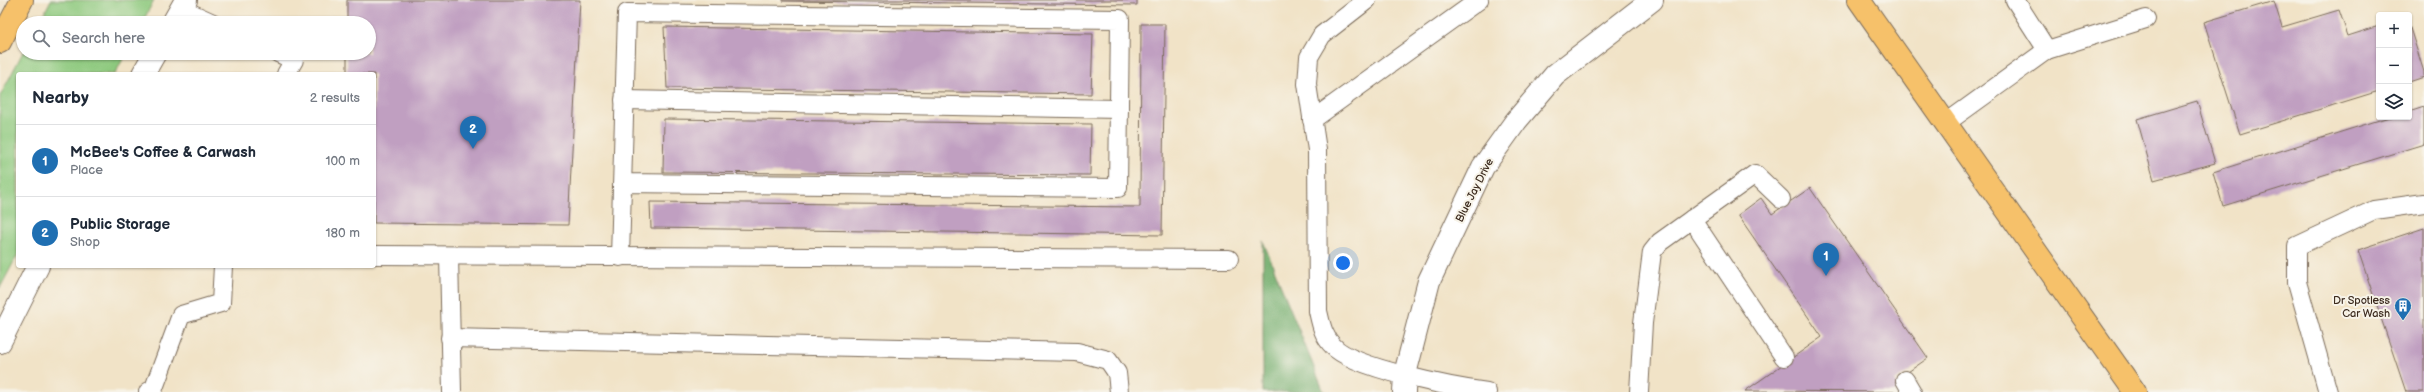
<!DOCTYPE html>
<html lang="en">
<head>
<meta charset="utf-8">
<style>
	:root { --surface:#fff; --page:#f6f6f7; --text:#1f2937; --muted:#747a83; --line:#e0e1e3; --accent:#1f6fb2 }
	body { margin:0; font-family:"Balsamiq Sans",sans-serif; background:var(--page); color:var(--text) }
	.controls { position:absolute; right:12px; top:12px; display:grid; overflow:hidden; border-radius:4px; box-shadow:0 1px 3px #0004 }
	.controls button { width:36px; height:36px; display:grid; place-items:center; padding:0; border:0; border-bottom:1px solid var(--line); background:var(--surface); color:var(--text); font:20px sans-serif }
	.you { position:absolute; left:1343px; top:263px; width:14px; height:14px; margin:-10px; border:3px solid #fff; border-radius:50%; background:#1a73e8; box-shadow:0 0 0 6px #1a73e833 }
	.badge { display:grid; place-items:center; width:26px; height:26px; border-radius:50%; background:var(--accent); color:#fff; font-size:13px; font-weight:700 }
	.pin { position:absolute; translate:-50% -33px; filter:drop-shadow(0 1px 2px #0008) }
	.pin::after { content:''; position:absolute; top:21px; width:14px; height:12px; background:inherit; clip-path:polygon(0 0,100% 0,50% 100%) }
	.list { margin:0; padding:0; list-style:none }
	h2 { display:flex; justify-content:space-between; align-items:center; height:52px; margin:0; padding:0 16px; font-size:17px }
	h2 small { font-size:13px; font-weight:400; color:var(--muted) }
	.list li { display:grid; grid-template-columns:26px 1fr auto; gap:12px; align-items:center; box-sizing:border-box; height:72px; padding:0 16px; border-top:1px solid var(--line) }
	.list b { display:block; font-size:15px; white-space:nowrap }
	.list p { margin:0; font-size:13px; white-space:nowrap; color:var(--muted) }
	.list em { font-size:13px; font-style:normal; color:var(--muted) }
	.icon { flex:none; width:22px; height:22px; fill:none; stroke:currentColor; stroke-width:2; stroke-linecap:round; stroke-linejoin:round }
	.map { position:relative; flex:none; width:2424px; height:392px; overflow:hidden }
	.search { position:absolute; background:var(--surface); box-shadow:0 1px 3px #0004; left:16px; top:16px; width:360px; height:44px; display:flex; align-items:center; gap:10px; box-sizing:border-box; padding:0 14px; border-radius:22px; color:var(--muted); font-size:15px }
	.panel { position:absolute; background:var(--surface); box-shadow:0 1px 3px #0004; left:16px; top:72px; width:360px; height:196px; border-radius:4px }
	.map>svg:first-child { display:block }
	.green { fill:#8dc97e; stroke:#647a4e }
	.forest { fill:#72ad6d; stroke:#566c46 }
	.building { fill:#c09fc1 }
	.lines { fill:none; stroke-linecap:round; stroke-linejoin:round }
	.service-casing { stroke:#7b6b59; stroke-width:20 }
	.minor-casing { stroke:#7b6b59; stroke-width:24 }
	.primary-casing { stroke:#7b6b59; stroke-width:24 }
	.motorway-casing { stroke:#7b6b59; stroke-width:24 }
	.service { stroke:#fff; stroke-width:18 }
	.minor { stroke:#fff; stroke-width:22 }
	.primary { stroke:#f6c16b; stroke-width:22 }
	.motorway { stroke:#f6c16b; stroke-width:22 }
	.labels { text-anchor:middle; stroke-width:4; stroke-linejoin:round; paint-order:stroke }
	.street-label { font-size:11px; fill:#3b2a1e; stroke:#f7f3e8 }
	.poi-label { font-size:11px; fill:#3b2a1e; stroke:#f7f3e8; text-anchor:end }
</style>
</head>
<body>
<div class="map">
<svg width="2424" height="392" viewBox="0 0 2424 392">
	<rect width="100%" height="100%" fill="#f7f3e8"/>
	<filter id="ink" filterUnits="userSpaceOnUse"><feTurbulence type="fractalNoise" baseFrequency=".025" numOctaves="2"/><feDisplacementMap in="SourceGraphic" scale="8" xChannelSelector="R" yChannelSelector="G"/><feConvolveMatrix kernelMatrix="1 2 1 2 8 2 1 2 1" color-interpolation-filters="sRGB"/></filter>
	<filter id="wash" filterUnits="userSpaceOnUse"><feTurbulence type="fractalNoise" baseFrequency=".012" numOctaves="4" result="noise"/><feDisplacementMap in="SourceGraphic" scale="16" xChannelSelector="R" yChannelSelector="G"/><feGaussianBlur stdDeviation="0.9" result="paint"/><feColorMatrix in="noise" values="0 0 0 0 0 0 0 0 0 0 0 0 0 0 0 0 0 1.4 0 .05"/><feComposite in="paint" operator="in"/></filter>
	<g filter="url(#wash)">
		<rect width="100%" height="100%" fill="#f1e3c7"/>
		<g class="green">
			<path d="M51,0H154L142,23H39Z"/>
			<path d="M23,52L126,53L115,74H18V254L0,288V96Z"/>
		</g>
		<path class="forest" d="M1263,241L1324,392H1263Z"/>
		<g id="blocks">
			<g class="building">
				<path d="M347,0H580L568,225L374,223V74H347V53H369V23H347Z"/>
				<path d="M782,0H1137V5L782,1Z"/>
				<path d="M2274,1L2282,27L2339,10L2348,36L2379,26V91L2240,134L2204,22Z"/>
				<path d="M1141,24H1165L1162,235L651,228L650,202L1140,207Z"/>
				<path d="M2409,25L2424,72V77L2409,82Z"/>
				<path d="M664,27L1093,34L1091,94L667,88Z"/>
				<path d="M2197,101L2215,163L2154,180L2137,119Z"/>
				<path d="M2424,106V144L2223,206L2213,172L2389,117H2409V111Z"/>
				<path d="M664,119L1091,124L1090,175L663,172Z"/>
				<path d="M1810,188L1928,358L1895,381L1903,392L1745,391L1822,337L1738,215L1761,198L1772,214Z"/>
				<path d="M2424,228V392H2406L2358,250Z"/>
			</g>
		</g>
	</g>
	<g filter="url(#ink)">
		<use href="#blocks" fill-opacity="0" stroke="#7b6b59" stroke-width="1"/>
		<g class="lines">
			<g class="service-casing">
				<g id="service">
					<path d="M1367,0L1322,35L1309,57L1307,84L1317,150L1318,311C1321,324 1323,336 1333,346C1352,368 1456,388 1487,392"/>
					<path d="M2015,0L2047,50"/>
					<path d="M182,9L213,23"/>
					<path d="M278,53L294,60L286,74"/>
					<path d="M624,100L1119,109"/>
					<path d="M1312,120L1479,0"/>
					<path d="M1946,123L2047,50L2146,19"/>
					<path d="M1692,219L1784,357"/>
					<path d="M374,255L1229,259"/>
					<path d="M449,256L452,392"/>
					<path d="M620,257L627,13L1120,19L1118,188L622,183"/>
					<path d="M450,338L1077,352L1108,360L1117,373L1119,392"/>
					<path d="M1905,380L1912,392"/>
					<path d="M148,392L154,388L181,315L221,303L223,266"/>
					<path d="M1639,392L1643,323L1652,252L1660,242L1755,174L1781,199"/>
					<path d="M2328,392L2297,282V246L2374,210L2424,203"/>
				</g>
			</g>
			<g class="minor-casing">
				<g id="minor">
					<path d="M173,23L186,0"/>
					<path d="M143,74L155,53"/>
					<path d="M0,342L38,266"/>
					<path d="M1404,392L1405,374L1429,281L1483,167L1516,121L1555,75L1652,0"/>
				</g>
			</g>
			<g class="primary-casing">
				<path id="primary" d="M1859,0L2135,392"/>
			</g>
			<g class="motorway-casing">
				<path id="motorway" d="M0,42L22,0"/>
			</g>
			<use href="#service" class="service"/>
			<use href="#minor" class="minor"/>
			<use href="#primary" class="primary"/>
			<use href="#motorway" class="motorway"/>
		</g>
	</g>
	<defs>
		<g id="building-pin" transform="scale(0.9)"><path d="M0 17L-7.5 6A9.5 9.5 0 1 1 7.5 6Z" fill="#1f6fb2" stroke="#f7f3e8"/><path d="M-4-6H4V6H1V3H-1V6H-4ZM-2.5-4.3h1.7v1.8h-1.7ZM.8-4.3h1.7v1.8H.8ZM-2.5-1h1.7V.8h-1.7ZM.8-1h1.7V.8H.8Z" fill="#fff"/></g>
	</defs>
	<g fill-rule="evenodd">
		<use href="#building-pin" x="2403" y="306"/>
	</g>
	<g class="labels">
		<g class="street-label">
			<text transform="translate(1474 190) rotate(-63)" y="4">Blue Jay Drive</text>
		</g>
		<g class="poi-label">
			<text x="2390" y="304">Dr Spotless<tspan x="2390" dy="13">Car Wash</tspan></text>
		</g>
	</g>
</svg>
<div class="controls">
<button>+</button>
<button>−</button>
<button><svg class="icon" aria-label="layers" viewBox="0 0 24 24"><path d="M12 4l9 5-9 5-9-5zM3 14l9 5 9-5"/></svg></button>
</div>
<div class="you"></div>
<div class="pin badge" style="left:1826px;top:276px">1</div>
<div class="pin badge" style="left:473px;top:149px">2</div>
<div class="search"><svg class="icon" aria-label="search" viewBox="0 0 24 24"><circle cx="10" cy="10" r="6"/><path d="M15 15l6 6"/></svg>Search here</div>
<section class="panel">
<h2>Nearby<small>2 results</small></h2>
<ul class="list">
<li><span class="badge">1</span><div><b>McBee's Coffee &amp; Carwash</b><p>Place</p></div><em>100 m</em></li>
<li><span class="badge">2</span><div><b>Public Storage</b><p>Shop</p></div><em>180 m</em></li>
</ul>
</section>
</div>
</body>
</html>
